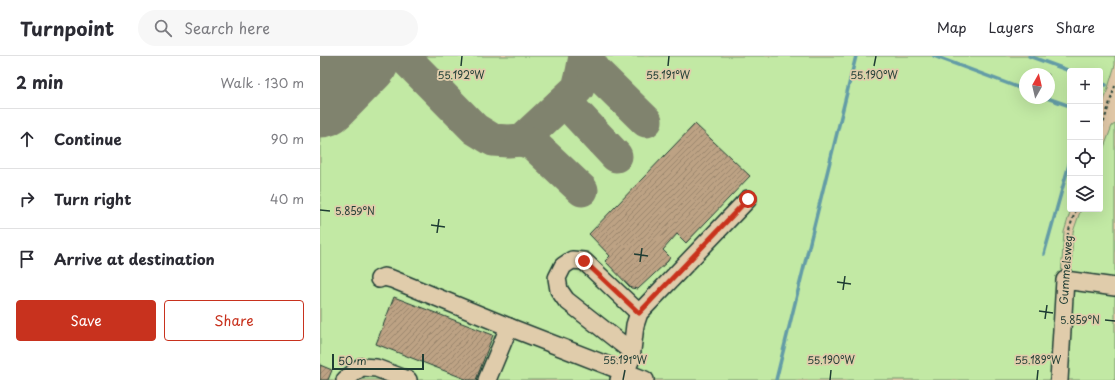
<!DOCTYPE html>
<html lang="en">
<head>
<meta charset="utf-8">
<style>
	:root { --surface:#fff; --page:#f7f7f7; --text:#2b2b33; --muted:#7c7c81; --line:#e1e1e2; --accent:#c8321e }
	body { margin:0; font-family:"Playpen Sans",sans-serif; background:var(--page); color:var(--text) }
	.controls { position:absolute; right:12px; top:12px; display:grid; overflow:hidden; border-radius:4px; box-shadow:0 4px 16px #0002 }
	.controls button { width:36px; height:36px; display:grid; place-items:center; padding:0; border:0; border-bottom:1px solid var(--line); background:var(--surface); color:var(--text); font:20px sans-serif }
	.compass { position:absolute; left:699px; top:12px; width:36px; height:36px; border-radius:50%; background:var(--surface); box-shadow:0 4px 16px #0002; rotate:8deg }
	.scale { position:absolute; left:12px; bottom:10px; width:92px; box-sizing:border-box; padding-left:4px; border:2px solid #1f3d34; border-top:0; font-size:11px; line-height:14px; white-space:nowrap; color:#1f3d34; -webkit-text-stroke:3px #e0ccab; paint-order:stroke }
	.stop { position:absolute; width:12px; height:12px; margin:-9px; border:3px solid #c8321e; border-radius:50%; background:#fff }
	.stop.end { background:#c8321e; border-color:#fff; box-shadow:0 1px 4px #0008 }
	.list { margin:0; padding:0; list-style:none }
	h2 { display:flex; justify-content:space-between; align-items:center; height:52px; margin:0; padding:0 16px; font-size:17px }
	h2 small { font-size:13px; font-weight:400; color:var(--muted) }
	.list li { display:grid; grid-template-columns:26px 1fr auto; gap:12px; align-items:center; box-sizing:border-box; height:60px; padding:0 16px; border-top:1px solid var(--line) }
	.list b { display:block; font-size:15px; white-space:nowrap }
	.list em { font-size:13px; font-style:normal; color:var(--muted) }
	.actions { display:flex; gap:8px; padding:12px 16px }
	.actions a { flex:1; padding:9px 0; border:1px solid var(--accent); border-radius:4px; text-align:center; font-size:14px; color:var(--accent) }
	.actions .main { background:var(--accent); color:#fff }
	.icon { flex:none; width:22px; height:22px; fill:none; stroke:currentColor; stroke-width:2; stroke-linecap:round; stroke-linejoin:round }
	.map { position:relative; flex:none; width:795px; height:324px; overflow:hidden }
	header { display:flex; align-items:center; gap:24px; box-sizing:border-box; height:56px; padding:0 20px; background:var(--surface); border-bottom:1px solid var(--line) }
	header strong { font-size:19px }
	nav { display:flex; gap:22px; margin-inline-start:auto; font-size:14px }
	.search { width:280px; height:36px; background:var(--page); display:flex; align-items:center; gap:10px; box-sizing:border-box; padding:0 14px; border-radius:22px; color:var(--muted); font-size:15px }
	main { display:flex }
	aside { flex:1; background:var(--surface) }
	.map>svg:first-child { display:block }
	.green { fill:#c2e9a4; stroke:#70936c; fill-rule:evenodd }
	.lines { fill:none; stroke-linecap:round; stroke-linejoin:round }
	.stream { stroke:#639ca6; stroke-width:3.5 }
	.taxiway { stroke:#80836e; stroke-width:33 }
	.runway { stroke:#80836e; stroke-width:83 }
	.building { fill:url(#building-hatch); stroke:#1f3d34 }
	.minor-casing { stroke:#1f3d34; stroke-width:20 }
	.path { stroke:#1f3d34; stroke-width:2; stroke-dasharray:3 3; stroke-linecap:butt }
	.minor { stroke:#e0ccab; stroke-width:17 }
	.route { stroke:#c8321e; stroke-width:5 }
	.ticks { fill:none; stroke:#1f3d34; stroke-width:1.5 }
	.labels { text-anchor:middle; stroke-width:3.5; stroke-linejoin:round; paint-order:stroke }
	.street-label { font-size:11px; fill:#1f3d34; stroke:#e0ccab }
	.ticks-label { font-size:10px; text-anchor:middle; fill:#1f3d34; stroke:#e0ccab; stroke-width:3.5; stroke-linejoin:round; paint-order:stroke }
</style>
</head>
<body>
<header>
<strong>Turnpoint</strong>
<div class="search"><svg class="icon" aria-label="search" viewBox="0 0 24 24"><circle cx="10" cy="10" r="6"/><path d="M15 15l6 6"/></svg>Search here</div>
<nav><a>Map</a><a>Layers</a><a>Share</a></nav>
</header>
<main>
<aside>
<h2>2 min<small>Walk · 130 m</small></h2>
<ul class="list">
<li><svg class="icon" aria-label="ahead" viewBox="0 0 24 24"><path d="M12 20V5M6 11l6-6 6 6"/></svg><div><b>Continue</b></div><em>90 m</em></li>
<li><svg class="icon" aria-label="right" viewBox="0 0 24 24"><path d="M7 20v-9h11M14 6l5 5-5 5"/></svg><div><b>Turn right</b></div><em>40 m</em></li>
<li><svg class="icon" aria-label="arrive" viewBox="0 0 24 24"><path d="M6 21V4h12l-3 4 3 4H6"/></svg><div><b>Arrive at destination</b></div></li>
</ul>
<div class="actions"><a class="main">Save</a><a>Share</a></div>
</aside>
<div class="map">
<svg width="795" height="324" viewBox="0 0 795 324">
	<defs>
		<pattern id="building-hatch" width="6" height="6" patternUnits="userSpaceOnUse"><rect width="6" height="6" fill="#bda284"/><path d="M-1 1l2-2M0 6l6-6M5 7l2-2" fill="none" stroke="#99856d"/></pattern>
	</defs>
	<rect width="100%" height="100%" fill="#e2c9a8"/>
	<filter id="ink" filterUnits="userSpaceOnUse"><feTurbulence type="fractalNoise" baseFrequency=".025" numOctaves="2"/><feDisplacementMap in="SourceGraphic" scale="8" xChannelSelector="R" yChannelSelector="G"/><feConvolveMatrix kernelMatrix="1 2 1 2 8 2 1 2 1" color-interpolation-filters="sRGB"/></filter>
	<g filter="url(#ink)">
		<g class="green">
			<path d="M0,0H795V9L780,58V15H750V153H751L744,176L734,324H0ZM705,18H729V42H705Z"/>
			<path d="M795,68V324H746L753,176L761,153H780V102L792,70Z"/>
		</g>
		<g class="lines">
			<g class="stream">
				<path d="M614,0L705,34"/>
				<path d="M709,0L750,15"/>
				<path d="M780,27L786,29"/>
				<path d="M0,40L11,0"/>
				<path d="M727,42L750,50"/>
				<path d="M724,198L750,105"/>
				<path d="M456,324L536,0"/>
			</g>
			<g class="taxiway">
				<path d="M83,0L155,73L173,84L188,85L202,84L258,32L262,16L265,0"/>
				<path d="M265,0L276,16L326,65"/>
				<path d="M240,49L251,52L296,100"/>
				<path d="M202,84L213,88L262,134"/>
			</g>
			<path class="runway" d="M0,40L39,0"/>
		</g>
		<g class="building">
			<path d="M375,68L430,120L366,187L357,178L343,194L350,201L348,205L318,233L311,232L285,205L290,200L269,178Z"/>
			<path d="M74,241L173,279L156,324H148L56,288Z"/>
			<path d="M0,309L12,314L8,324H0Z"/>
		</g>
		<g class="lines">
			<g class="minor-casing">
				<g id="minor">
					<path d="M59,223L64,221L72,223L189,271L325,324"/>
					<path d="M311,295L246,244L239,234L237,222L243,210L252,204L264,205L319,257"/>
					<path d="M25,324L41,311L56,312L88,324"/>
					<path d="M167,324L189,271"/>
					<path d="M299,324L305,316L311,303L315,269L319,257L428,143"/>
					<path d="M739,324L745,224L795,231"/>
				</g>
			</g>
			<g class="path">
				<path d="M780,78L795,30"/>
				<path d="M746,210L748,177L756,153"/>
			</g>
			<use href="#minor" class="minor"/>
		</g>
	</g>
	<g class="lines" filter="url(#ink)">
		<path class="route" d="M264,205L319,257L428,143"/>
	</g>
	<path class="ticks" d="M141,10L142,0M348,10L349,0M554,10L556,0M0,154L10,155M111,169L125,171M117,177L119,163M314,198L328,200M320,206L322,192M517,226L531,228M523,234L525,220M719,255L733,257M725,263L727,249M785,264L795,265M303,324L305,314M510,324L511,314M717,324L718,314"/>
	<g class="labels">
		<g class="street-label">
			<text transform="translate(746 214) rotate(-86)" y="4">Gummelsweg</text>
		</g>
	</g>
	<g class="ticks-label">
		<text x="141" y="23">55.192°W</text>
		<text x="348" y="23">55.191°W</text>
		<text x="554" y="23">55.190°W</text>
		<text x="35" y="159">5.859°N</text>
		<text x="760" y="268">5.859°N</text>
		<text x="305" y="308">55.191°W</text>
		<text x="511" y="308">55.190°W</text>
		<text x="718" y="308">55.189°W</text>
	</g>
</svg>
<div class="controls">
<button>+</button>
<button>−</button>
<button><svg class="icon" aria-label="locate" viewBox="0 0 24 24"><circle cx="12" cy="12" r="6"/><path d="M12 2v4M12 18v4M2 12h4M18 12h4"/></svg></button>
<button><svg class="icon" aria-label="layers" viewBox="0 0 24 24"><path d="M12 4l9 5-9 5-9-5zM3 14l9 5 9-5"/></svg></button>
</div>
<svg class="compass" viewBox="-18 -18 36 36"><path d="M0-13l5 13h-10z" fill="#e53935"/><path d="M0 13l5-13h-10z" fill="#7c7c81"/></svg>
<div class="scale">50 m</div>
<div class="stop" style="left:428px;top:143px"></div>
<div class="stop end" style="left:264px;top:205px"></div>
</div>
</main>
</body>
</html>
